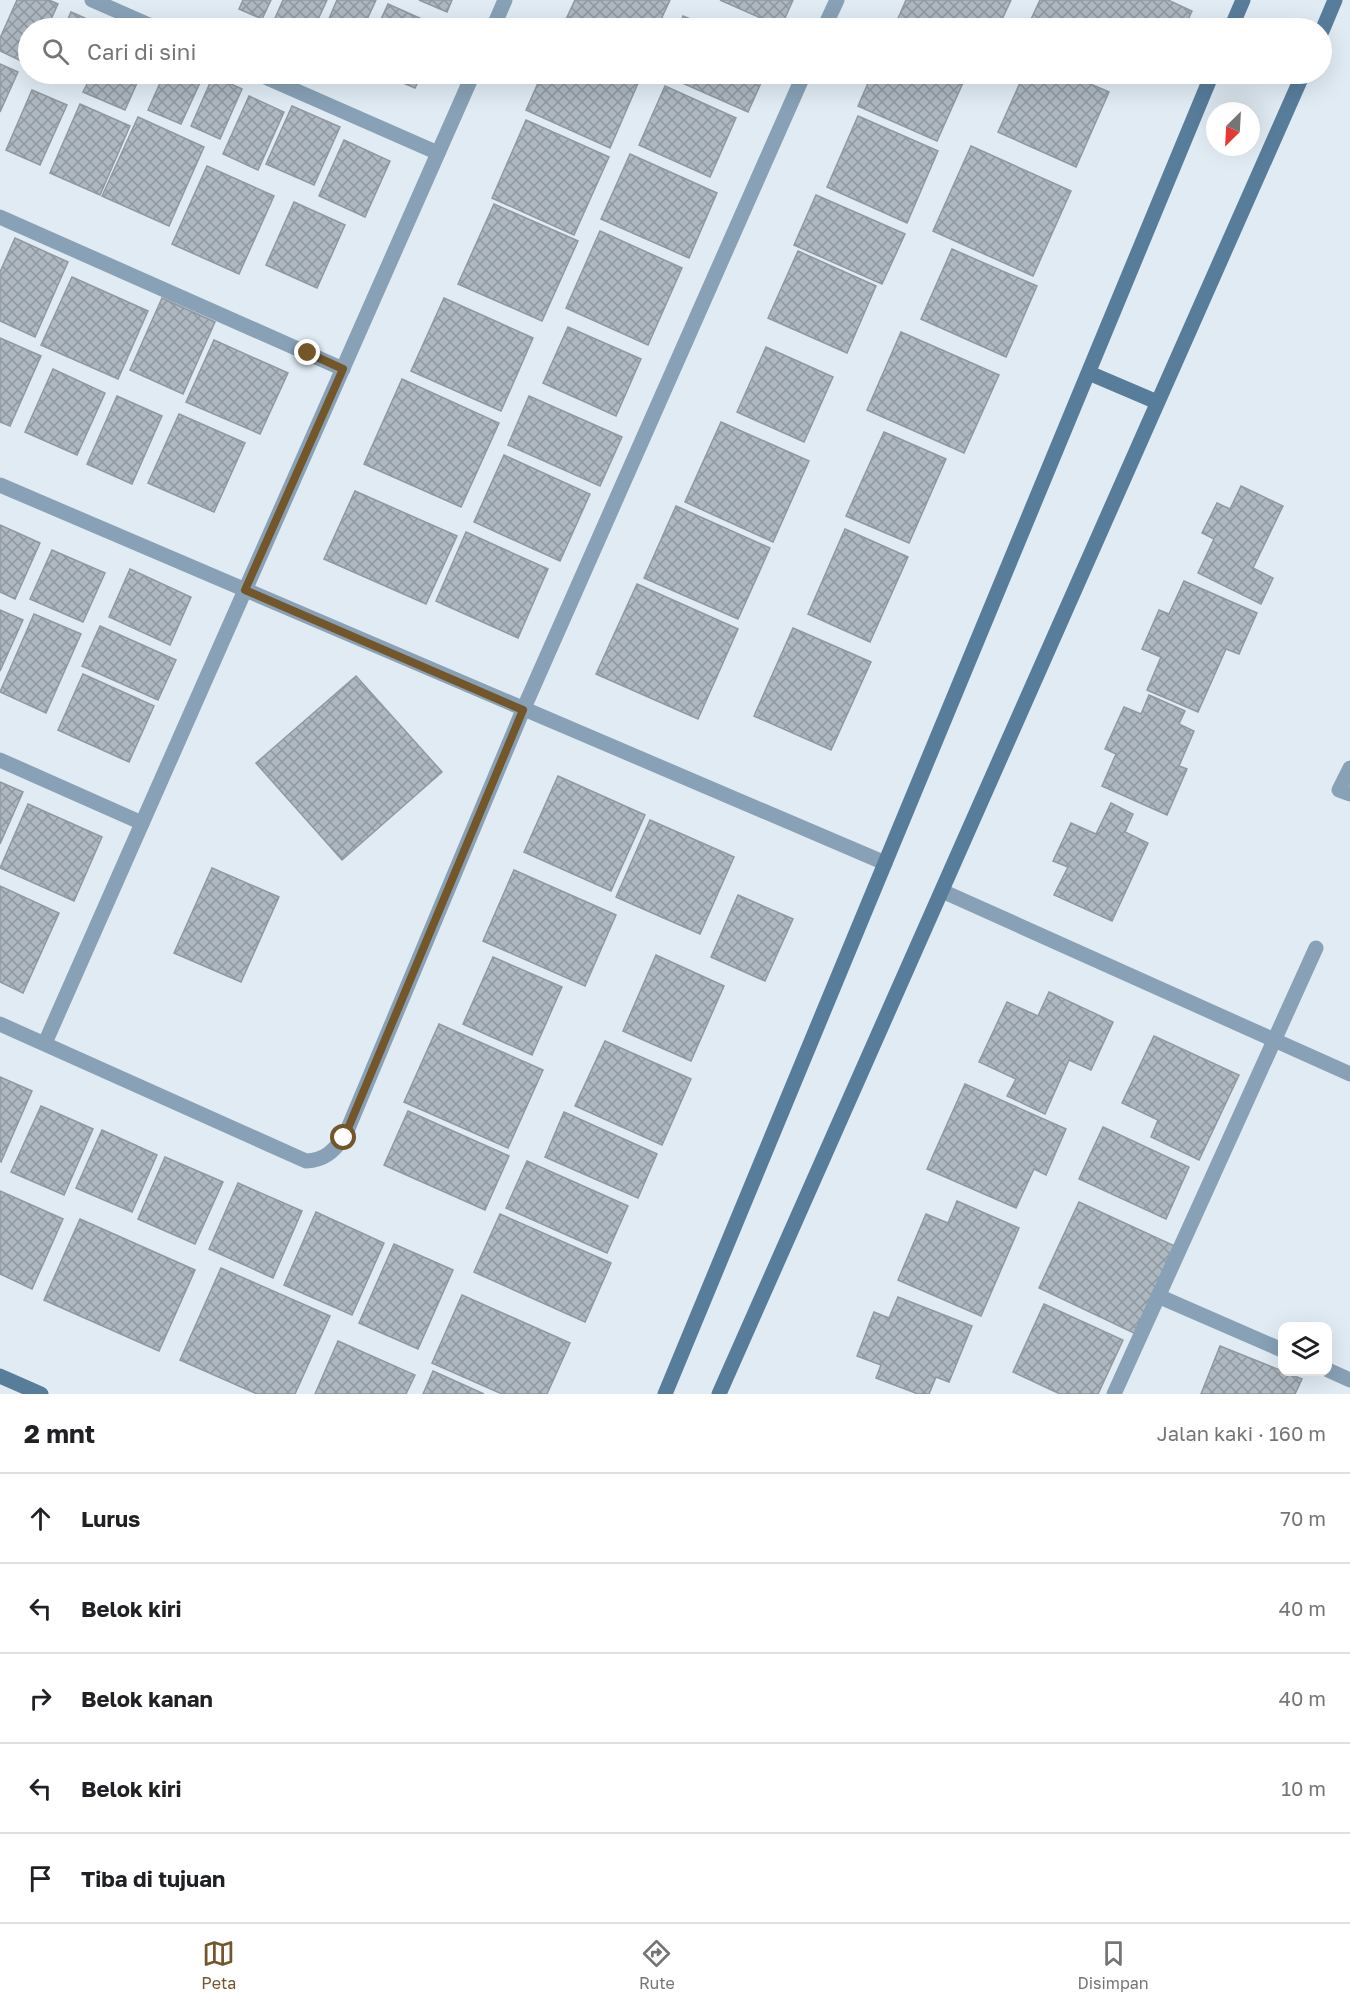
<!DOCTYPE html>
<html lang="id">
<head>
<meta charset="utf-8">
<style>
	:root { --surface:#fff; --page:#f2f2f2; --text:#202124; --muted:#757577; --line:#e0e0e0; --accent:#73562a }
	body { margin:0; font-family:"Golos Text",sans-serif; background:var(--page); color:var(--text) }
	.controls { position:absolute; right:18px; bottom:18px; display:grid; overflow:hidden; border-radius:12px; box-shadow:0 6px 24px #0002 }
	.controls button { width:54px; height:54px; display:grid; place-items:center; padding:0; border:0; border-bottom:2px solid var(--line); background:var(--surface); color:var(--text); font:30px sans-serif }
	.compass { position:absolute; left:1206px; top:102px; width:54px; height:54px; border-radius:50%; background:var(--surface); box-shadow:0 6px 24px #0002; rotate:204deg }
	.stop { position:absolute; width:18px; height:18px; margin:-14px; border:4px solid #73562a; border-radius:50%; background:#fff }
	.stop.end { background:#73562a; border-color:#fff; box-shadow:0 2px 6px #0008 }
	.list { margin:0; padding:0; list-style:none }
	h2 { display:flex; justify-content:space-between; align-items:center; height:78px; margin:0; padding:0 24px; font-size:26px }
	h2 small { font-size:20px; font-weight:400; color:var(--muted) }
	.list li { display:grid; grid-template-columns:39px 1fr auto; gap:18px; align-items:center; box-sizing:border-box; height:90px; padding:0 24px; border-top:2px solid var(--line) }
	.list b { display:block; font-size:22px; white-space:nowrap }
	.list em { font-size:20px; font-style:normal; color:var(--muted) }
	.icon { flex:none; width:33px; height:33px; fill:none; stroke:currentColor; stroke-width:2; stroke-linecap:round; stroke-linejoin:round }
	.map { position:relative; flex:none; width:1350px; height:1394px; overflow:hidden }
	.search { position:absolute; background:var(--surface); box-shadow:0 6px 24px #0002; left:18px; right:18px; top:18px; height:66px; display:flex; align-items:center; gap:15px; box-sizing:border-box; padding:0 21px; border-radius:33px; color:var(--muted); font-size:22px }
	.sheet { height:528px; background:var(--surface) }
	nav { display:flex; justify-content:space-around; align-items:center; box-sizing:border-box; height:84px; border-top:2px solid var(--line); background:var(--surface); font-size:16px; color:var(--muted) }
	nav a { display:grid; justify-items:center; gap:3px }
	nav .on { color:var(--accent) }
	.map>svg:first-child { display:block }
	.building { fill:url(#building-cross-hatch); stroke:#9099a2; stroke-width:1.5 }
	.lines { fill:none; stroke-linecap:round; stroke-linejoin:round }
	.street { stroke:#88a1b6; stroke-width:15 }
	.secondary { stroke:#587d9b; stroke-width:15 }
	.route { stroke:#73562a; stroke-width:8 }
</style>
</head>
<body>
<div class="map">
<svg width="1350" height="1394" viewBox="0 0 1350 1394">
	<defs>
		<pattern id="building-cross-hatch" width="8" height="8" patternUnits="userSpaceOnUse" patternTransform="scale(1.5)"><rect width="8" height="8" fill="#aeb8c1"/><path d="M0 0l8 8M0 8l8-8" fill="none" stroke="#8e969e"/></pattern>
	</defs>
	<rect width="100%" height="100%" fill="#e0ebf4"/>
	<g class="building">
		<path d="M17,0H49L58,4L47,28H28V64L0,51V38Z"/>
		<path d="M243,0H271L262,19L239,9Z"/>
		<path d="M283,0H327L314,28H279L272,25Z"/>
		<path d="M337,0H376L363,28H325Z"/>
		<path d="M419,0H452L447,12Z"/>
		<path d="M575,0H670L657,28H562Z"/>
		<path d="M720,0H793L781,27Z"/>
		<path d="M906,0H1011L998,28H909L896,23Z"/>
		<path d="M1040,0H1168L1192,11L1184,28H1027Z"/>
		<path d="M388,4L442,28H377Z"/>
		<path d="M71,12L101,25L99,28H64Z"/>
		<path d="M683,16L712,28H678Z"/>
		<path d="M0,64L18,72L0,112Z"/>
		<path d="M92,74H141L125,110L83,92Z"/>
		<path d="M164,74H204L181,124L148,110Z"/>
		<path d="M382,74H422L415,88Z"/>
		<path d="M542,74H621L639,81L610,148L526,110Z"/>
		<path d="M662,74H765L748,112Z"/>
		<path d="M872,74H960L966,76L937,141L858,106Z"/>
		<path d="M1024,74H1067L1109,92L1076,167L998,132Z"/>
		<path d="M213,76L242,89L220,139L191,126Z"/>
		<path d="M665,86L736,118L710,177L639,145Z"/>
		<path d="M32,90L67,105L40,165L6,150Z"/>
		<path d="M249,96L284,112L258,170L223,154Z"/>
		<path d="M80,104L130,126L100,195L50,173Z"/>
		<path d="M292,106L340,127L314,185L266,164Z"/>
		<path d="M858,116L938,151L907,223L827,187Z"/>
		<path d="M138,117L204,147L169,226L102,196Z"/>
		<path d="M526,120L609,157L574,235L492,198Z"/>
		<path d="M344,140L390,161L365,217L319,196Z"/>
		<path d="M971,146L1071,191L1033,276L933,231Z"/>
		<path d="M630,154L717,193L689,258L601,219Z"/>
		<path d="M207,166L274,196L239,274L172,244Z"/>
		<path d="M816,195L905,234L882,284L794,245Z"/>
		<path d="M294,202L345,225L317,288L266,265Z"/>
		<path d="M494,204L578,241L542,321L458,284Z"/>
		<path d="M600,231L682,268L648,345L566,308Z"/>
		<path d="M15,238L68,262L35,337L0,321V272Z"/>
		<path d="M952,249L1037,286L1006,357L921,319Z"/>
		<path d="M798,251L876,286L847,353L768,318Z"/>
		<path d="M72,277L148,311L118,379L41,345Z"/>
		<path d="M162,298L215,322L183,394L130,370Z"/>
		<path d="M444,298L533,338L501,411L411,371Z"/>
		<path d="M568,327L641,359L616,416L543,383Z"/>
		<path d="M901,332L999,375L964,453L867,410Z"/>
		<path d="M0,338L41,356L10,426L0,422Z"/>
		<path d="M214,340L288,373L260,434L186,402Z"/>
		<path d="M766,347L833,377L804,442L737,412Z"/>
		<path d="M53,369L105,393L77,455L25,432Z"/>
		<path d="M402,379L499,423L461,507L364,464Z"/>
		<path d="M117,396L162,416L132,484L87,464Z"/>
		<path d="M529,396L622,437L600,486L508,445Z"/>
		<path d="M179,414L245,443L214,512L148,483Z"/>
		<path d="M721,422L809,461L773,542L685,502Z"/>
		<path d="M884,432L946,459L909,543L846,516Z"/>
		<path d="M504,455L590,494L560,561L474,522Z"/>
		<path d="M1241,486L1283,506L1253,568L1273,578L1261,604L1198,573L1214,539L1202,533L1217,503L1230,509Z"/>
		<path d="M355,491L457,536L426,604L324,559Z"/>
		<path d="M676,506L770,548L738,619L644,578Z"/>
		<path d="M0,525L40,543L15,599L0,592Z"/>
		<path d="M845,529L908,557L870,642L808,614Z"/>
		<path d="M466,532L548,569L518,638L436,601Z"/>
		<path d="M52,550L105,573L83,622L30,599Z"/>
		<path d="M130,569L191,597L170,645L109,617Z"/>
		<path d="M1184,581L1257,613L1239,654L1226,649L1198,712L1147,690L1161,657L1142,649L1159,610L1169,614Z"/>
		<path d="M637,584L738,629L698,719L596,674Z"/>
		<path d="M0,610L23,620L0,671Z"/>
		<path d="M34,614L81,634L46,713L0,692Z"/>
		<path d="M100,626L176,660L158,700L82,666Z"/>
		<path d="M793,628L871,662L831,750L754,716Z"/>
		<path d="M83,674L154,706L129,762L58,730Z"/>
		<path d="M356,676L442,772L342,860L256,763Z"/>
		<path d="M1149,695L1185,711L1179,724L1194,731L1179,766L1187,769L1167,815L1102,786L1116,754L1105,749L1124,707L1141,714Z"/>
		<path d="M558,776L645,815L611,891L524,852Z"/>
		<path d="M0,782L23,792L0,844Z"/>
		<path d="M1111,803L1133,814L1125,832L1148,843L1112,921L1054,895L1068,867L1053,861L1071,823L1096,834Z"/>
		<path d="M28,804L102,837L74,901L0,868Z"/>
		<path d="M650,820L734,857L700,934L616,897Z"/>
		<path d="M212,868L279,897L241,982L174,953Z"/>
		<path d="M514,870L616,915L585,986L483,941Z"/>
		<path d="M0,886L59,913L23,993L0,982Z"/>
		<path d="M738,895L793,919L765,981L711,957Z"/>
		<path d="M656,955L724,986L691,1061L623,1031Z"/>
		<path d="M493,957L562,987L532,1055L463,1024Z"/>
		<path d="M1049,992L1113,1022L1091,1070L1069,1060L1045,1114L1007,1096L1016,1079L979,1062L1007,1002L1038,1016Z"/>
		<path d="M439,1024L543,1070L508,1148L404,1102Z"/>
		<path d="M1154,1036L1239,1075L1199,1160L1151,1137L1158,1120L1122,1103Z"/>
		<path d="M605,1041L691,1079L662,1145L575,1106Z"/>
		<path d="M0,1077L32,1091L1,1162L0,1161Z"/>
		<path d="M965,1084L1066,1129L1046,1175L1034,1169L1016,1208L927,1169Z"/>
		<path d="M41,1106L93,1129L64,1195L11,1172Z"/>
		<path d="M408,1111L509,1156L485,1210L384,1165Z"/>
		<path d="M564,1112L657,1154L638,1198L545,1157Z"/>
		<path d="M1103,1127L1189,1167L1166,1219L1079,1179Z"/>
		<path d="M102,1130L157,1155L132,1212L76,1188Z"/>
		<path d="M165,1157L223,1182L195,1244L138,1219Z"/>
		<path d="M527,1161L628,1206L607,1253L506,1208Z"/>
		<path d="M238,1183L302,1211L273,1278L209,1249Z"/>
		<path d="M0,1191L63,1219L32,1289L0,1274Z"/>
		<path d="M957,1201L1019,1228L981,1316L898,1280L926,1214L948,1223Z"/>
		<path d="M1079,1202L1177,1247L1136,1334L1039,1288Z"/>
		<path d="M316,1212L384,1243L352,1315L284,1285Z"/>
		<path d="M500,1214L611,1263L585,1322L474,1272Z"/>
		<path d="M80,1219L195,1270L159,1351L44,1300Z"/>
		<path d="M394,1244L453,1270L418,1349L359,1323Z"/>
		<path d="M221,1268L330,1316L295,1394H257L180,1360Z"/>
		<path d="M462,1295L570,1343L547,1394H502L432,1363Z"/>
		<path d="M898,1297L972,1326L949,1382L936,1377L929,1394H918L876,1378L881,1365L857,1356L874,1312L889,1318Z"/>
		<path d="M1044,1304L1123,1340L1098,1394H1060L1013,1372Z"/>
		<path d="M338,1341L415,1375L406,1394H315Z"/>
		<path d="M1220,1346L1302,1379L1295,1394H1201Z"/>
		<path d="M433,1371L484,1394H423Z"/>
	</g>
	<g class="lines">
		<g class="street">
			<path d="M92,0L156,28"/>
			<path d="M493,28L505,0"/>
			<path d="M824,28L837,0"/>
			<path d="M258,74L438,153"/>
			<path d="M0,217L343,369"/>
			<path d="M0,485L885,863"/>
			<path d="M0,760L142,823"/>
			<path d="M1350,768L1339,790L1350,794"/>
			<path d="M942,891L1350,1074"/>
			<path d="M0,1024L306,1161C325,1160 332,1152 344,1138L523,710L804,74"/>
			<path d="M45,1043L473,74"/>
			<path d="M1158,1296L1282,1350"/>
			<path d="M1328,1370L1350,1380"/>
			<path d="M1114,1394L1316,948"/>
		</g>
		<g class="secondary">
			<path d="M1231,28L1243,0"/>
			<path d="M1322,31L1335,0"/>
			<path d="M1089,373L1157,402"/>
			<path d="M0,1376L41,1394"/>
			<path d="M665,1394L1212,74"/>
			<path d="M719,1394L1303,74"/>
		</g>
	</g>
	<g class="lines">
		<path class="route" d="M308,353L343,369L245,590L523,710L344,1138"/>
	</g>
</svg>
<div class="controls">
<button><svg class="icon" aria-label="layers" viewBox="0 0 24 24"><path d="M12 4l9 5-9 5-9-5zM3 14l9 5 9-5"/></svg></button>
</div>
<svg class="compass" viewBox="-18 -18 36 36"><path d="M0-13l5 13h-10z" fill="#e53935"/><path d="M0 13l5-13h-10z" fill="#757577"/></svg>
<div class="stop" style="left:344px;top:1138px"></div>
<div class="stop end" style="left:308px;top:353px"></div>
<div class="search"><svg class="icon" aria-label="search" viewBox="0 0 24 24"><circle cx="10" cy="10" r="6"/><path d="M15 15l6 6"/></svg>Cari di sini</div>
</div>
<section class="sheet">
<h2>2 mnt<small>Jalan kaki · 160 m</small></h2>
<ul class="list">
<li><svg class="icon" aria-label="ahead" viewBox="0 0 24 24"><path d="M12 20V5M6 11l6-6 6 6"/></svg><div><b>Lurus</b></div><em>70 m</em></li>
<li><svg class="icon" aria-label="left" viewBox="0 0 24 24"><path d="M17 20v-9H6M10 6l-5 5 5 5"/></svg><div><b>Belok kiri</b></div><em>40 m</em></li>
<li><svg class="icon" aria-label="right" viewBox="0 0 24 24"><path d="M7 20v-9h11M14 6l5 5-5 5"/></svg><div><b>Belok kanan</b></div><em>40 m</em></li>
<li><svg class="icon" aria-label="left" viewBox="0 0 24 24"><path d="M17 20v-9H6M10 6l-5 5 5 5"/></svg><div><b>Belok kiri</b></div><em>10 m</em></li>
<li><svg class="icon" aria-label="arrive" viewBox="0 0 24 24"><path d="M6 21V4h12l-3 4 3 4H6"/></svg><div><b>Tiba di tujuan</b></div></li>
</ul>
</section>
<nav>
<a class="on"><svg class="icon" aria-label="map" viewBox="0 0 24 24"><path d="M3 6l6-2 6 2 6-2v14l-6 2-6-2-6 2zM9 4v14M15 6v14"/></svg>Peta</a>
<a><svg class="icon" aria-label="directions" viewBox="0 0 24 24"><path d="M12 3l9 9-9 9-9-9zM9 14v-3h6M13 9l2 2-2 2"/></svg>Rute</a>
<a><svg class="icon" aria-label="saved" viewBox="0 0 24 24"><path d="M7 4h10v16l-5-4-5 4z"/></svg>Disimpan</a>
</nav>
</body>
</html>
